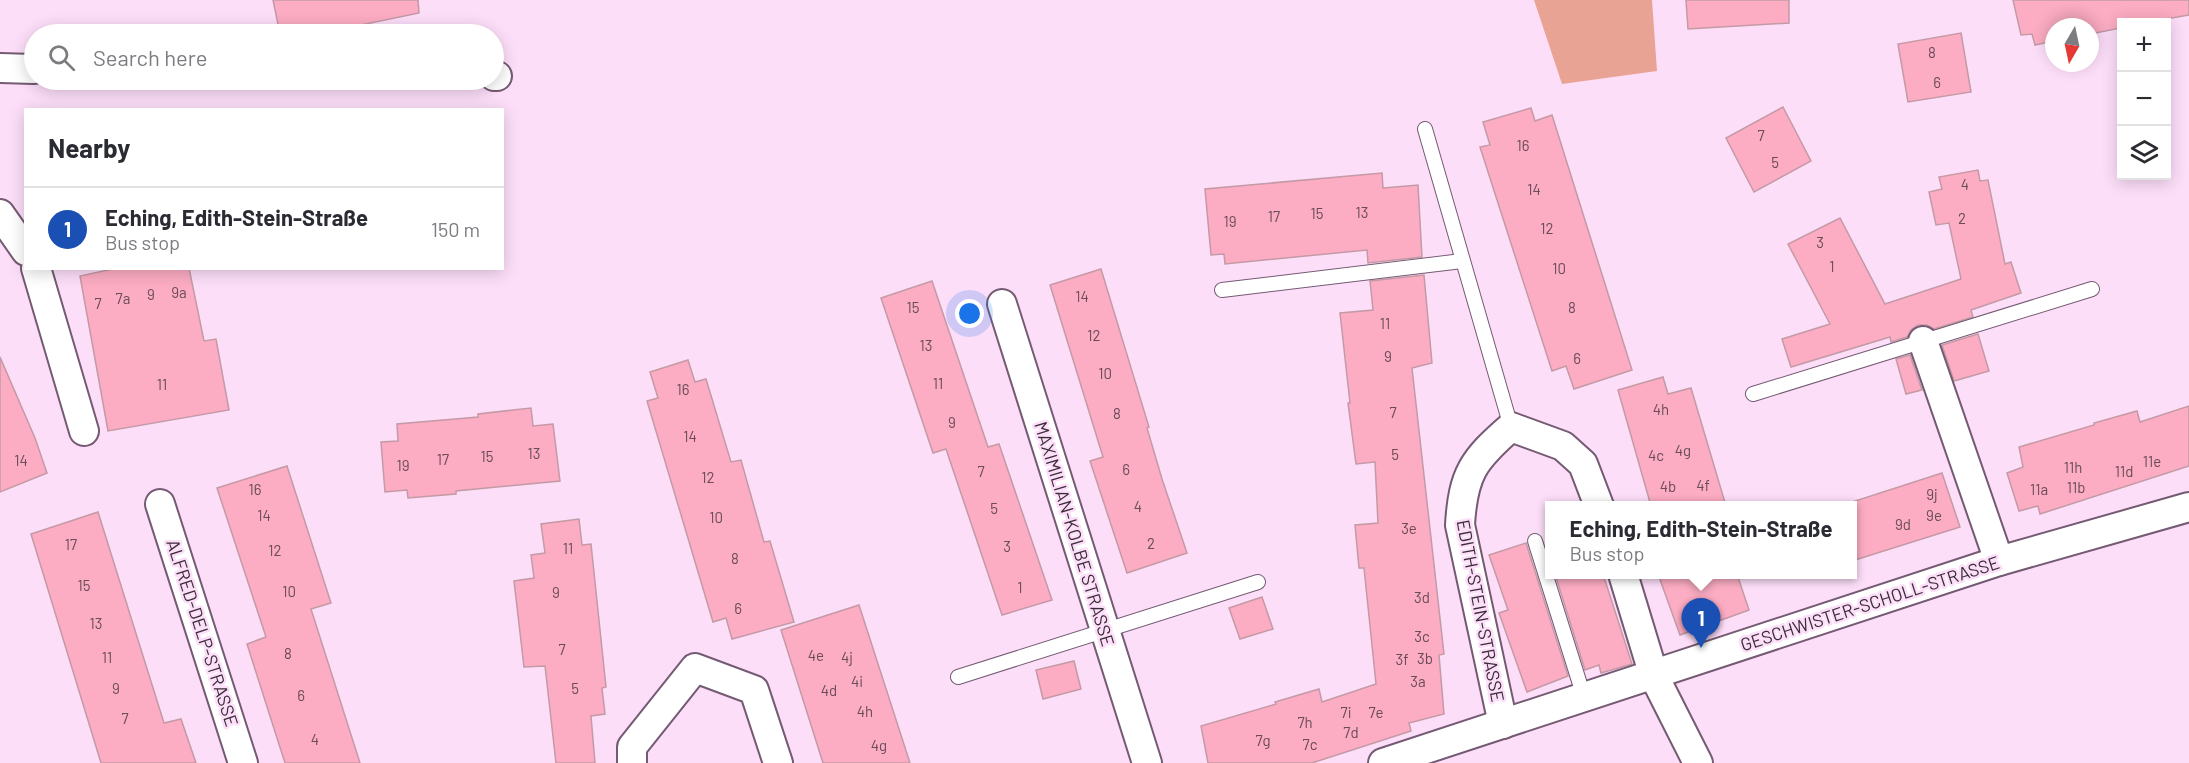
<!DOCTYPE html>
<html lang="en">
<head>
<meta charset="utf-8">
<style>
	:root { --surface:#fff; --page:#f2f2f3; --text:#2b2b33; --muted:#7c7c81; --line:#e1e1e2; --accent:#5d7221 }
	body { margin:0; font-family:Barlow,sans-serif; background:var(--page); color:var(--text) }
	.controls { position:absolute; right:18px; top:18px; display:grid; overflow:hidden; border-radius:0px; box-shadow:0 3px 15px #0003 }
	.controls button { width:54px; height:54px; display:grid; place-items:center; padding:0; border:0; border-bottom:2px solid var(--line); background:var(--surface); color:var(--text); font:30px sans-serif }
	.compass { position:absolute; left:2045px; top:18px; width:54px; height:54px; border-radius:50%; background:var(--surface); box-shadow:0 3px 15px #0003; rotate:189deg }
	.you { position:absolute; left:970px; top:314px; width:21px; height:21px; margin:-15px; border:4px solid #fff; border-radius:50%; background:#1a73e8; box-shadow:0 0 0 9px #1a73e833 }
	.badge { display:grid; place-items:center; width:39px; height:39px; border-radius:50%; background:var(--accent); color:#fff; font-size:20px; font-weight:700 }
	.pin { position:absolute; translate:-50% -50px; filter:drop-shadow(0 2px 3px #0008) }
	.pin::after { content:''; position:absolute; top:32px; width:21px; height:18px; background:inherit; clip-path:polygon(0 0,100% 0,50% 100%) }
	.popup { position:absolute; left:1545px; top:501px; width:312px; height:78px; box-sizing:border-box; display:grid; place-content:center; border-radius:0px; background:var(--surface); filter:drop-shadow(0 2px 4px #0005); font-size:20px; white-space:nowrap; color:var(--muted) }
	.popup b { font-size:22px; color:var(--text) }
	.popup::after { content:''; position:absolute; left:50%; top:100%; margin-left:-12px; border:12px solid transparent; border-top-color:var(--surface) }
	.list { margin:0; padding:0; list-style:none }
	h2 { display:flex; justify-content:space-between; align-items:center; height:78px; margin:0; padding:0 24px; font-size:26px }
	h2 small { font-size:20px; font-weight:400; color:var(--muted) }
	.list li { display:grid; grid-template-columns:39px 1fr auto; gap:18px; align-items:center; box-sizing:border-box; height:84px; padding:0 24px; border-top:2px solid var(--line) }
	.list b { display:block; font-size:22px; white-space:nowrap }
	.list p { margin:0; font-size:20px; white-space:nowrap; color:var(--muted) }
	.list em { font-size:20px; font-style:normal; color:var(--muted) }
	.icon { flex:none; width:33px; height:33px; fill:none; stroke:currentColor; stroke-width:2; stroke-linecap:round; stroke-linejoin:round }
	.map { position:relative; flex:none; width:2189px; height:763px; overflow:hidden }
	.search { position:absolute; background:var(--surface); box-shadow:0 3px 15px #0003; left:24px; top:24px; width:480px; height:66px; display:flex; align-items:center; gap:15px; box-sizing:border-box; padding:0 21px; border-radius:33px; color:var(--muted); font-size:22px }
	.panel { position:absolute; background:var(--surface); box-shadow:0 3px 15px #0003; left:24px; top:108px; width:480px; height:162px; border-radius:0px }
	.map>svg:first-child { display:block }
	.green { fill:#e9a395 }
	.building { fill:#fcacc3; stroke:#c39aa5; stroke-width:1.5 }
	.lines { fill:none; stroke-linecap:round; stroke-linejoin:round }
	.lane-casing { stroke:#745a72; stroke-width:16 }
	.street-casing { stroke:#745a72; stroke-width:32 }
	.lane { stroke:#fff; stroke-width:14 }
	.street { stroke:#fff; stroke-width:28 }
	.labels { text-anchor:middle; stroke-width:5; stroke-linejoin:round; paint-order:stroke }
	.number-label { font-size:15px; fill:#694c59 }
	.street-label { font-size:18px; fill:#382c36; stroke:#fddef9 }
</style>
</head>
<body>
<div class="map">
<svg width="2189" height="763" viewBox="0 0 2189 763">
	<rect width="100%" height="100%" fill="#fddef9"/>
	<path class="green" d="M1534,0H1652L1657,71L1562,84Z"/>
	<g class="building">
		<path d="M273,0H418L419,13L318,34H280Z"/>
		<path d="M1686,0H1789V23L1688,29Z"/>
		<path d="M2013,0H2189V15L2149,22H2121V28L2090,34V27H2054V41L2035,45L2032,34L2021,35Z"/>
		<path d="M1961,33L1971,92L1908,102L1898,44Z"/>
		<path d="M1783,107L1811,161L1754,192L1726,138Z"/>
		<path d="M1531,108L1535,121L1552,115L1632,370L1574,389L1566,366L1552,371L1480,147L1490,145L1483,122Z"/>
		<path d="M1978,170L1980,181L1988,180L2005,264L2011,262L2021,293L1971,310L1973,317L1934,329L1927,325H1918L1911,330L1907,337L1891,342L1890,337L1791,367L1782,339L1830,324L1788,244L1840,218L1885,304L1961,279L1949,223L1936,225L1929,192L1942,189L1939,177Z"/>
		<path d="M1382,173L1383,188L1418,185L1422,257L1368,263L1367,250L1225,264L1224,254L1211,255L1205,189Z"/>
		<path d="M117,268H189L204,341L216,339L229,410L108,431L80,276Z"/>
		<path d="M1101,269L1149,427L1147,428L1162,479L1187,553L1127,573L1090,461L1103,457L1050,285Z"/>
		<path d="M1424,275L1432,363L1412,368L1444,654L1439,655L1444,714L1409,723L1411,731L1312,763H1208L1201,726L1276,704L1275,702L1319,689L1322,702L1376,684L1364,568H1359L1355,525L1378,523L1375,462L1356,464L1348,403H1350L1340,313L1373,310L1370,281Z"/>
		<path d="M932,281L988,447L999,444L1052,600L1002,615L946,449L933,453L881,298Z"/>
		<path d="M1978,334L1989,371L1954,381L1942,345Z"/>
		<path d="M1910,355L1922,390L1906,394L1896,359Z"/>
		<path d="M0,357L35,438L47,473L0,492Z"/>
		<path d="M688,360L695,382L706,379L731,462L741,460L764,542L770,541L794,622L732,639L726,618L713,622L647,401L658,398L650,372Z"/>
		<path d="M1663,377L1668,394L1691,388L1726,506H1651L1618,390Z"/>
		<path d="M2189,406V466L2040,514L2038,506L2019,511L2007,473L2023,467L2019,447L2094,425V423L2137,411L2140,422Z"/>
		<path d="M531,408L533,426L553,424L560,481L456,491V494L408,498L407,490L385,492L381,442L398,441L397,424L478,417V414Z"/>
		<path d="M287,466L331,603L311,609L360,763H285L247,644L266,637L217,488Z"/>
		<path d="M1942,473L1960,527L1852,561V502Z"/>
		<path d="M98,512L164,723L181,719L196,763H101L31,534Z"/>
		<path d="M579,519L582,545L591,544L606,687L602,688L605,714L591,716L595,763H556L545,666L524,667L514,581L534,578L531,555L545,553L541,524Z"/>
		<path d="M1526,543L1568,676L1527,692L1499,613L1508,610L1489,555Z"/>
		<path d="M1555,574H1603L1632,664L1601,673L1599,665L1585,670Z"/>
		<path d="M1658,574H1737L1749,610L1680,635Z"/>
		<path d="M1262,597L1273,629L1240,639L1229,608Z"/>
		<path d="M859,605L910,763H823L781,630Z"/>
		<path d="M1074,661L1081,689L1043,699L1036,670Z"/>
	</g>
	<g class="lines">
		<g class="lane-casing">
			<g id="lane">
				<path d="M1425,129L1511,427"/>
				<path d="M1222,290L1462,261"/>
				<path d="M1753,394L2092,289"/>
				<path d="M1535,541L1584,697"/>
				<path d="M958,677L1258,582"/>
			</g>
		</g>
		<g class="street-casing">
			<g id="street">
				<path d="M0,68L34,69"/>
				<path d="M494,76H497"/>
				<path d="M0,214L26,251"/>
				<path d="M36,268L84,431"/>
				<path d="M1002,304L1147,763"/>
				<path d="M1923,341L1999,561"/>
				<path d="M160,504L243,763"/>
				<path d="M1623,574L1654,676L1698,763"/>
				<path d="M1503,724L1460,525C1463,474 1473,460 1511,427L1563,446L1583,464L1599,506"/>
				<path d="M632,763V747L695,668L754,690L778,763"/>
				<path d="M1383,763L1999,561L2189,507"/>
			</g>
		</g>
		<use href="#lane" class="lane"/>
		<use href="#street" class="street"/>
	</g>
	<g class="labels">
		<g class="number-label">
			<text x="1932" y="58">8</text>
			<text x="1937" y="88">6</text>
			<text x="1761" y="141">7</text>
			<text x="1523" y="151">16</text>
			<text x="1775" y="168">5</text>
			<text x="1965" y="190">4</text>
			<text x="1534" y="195">14</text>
			<text x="1362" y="218">13</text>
			<text x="1317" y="219">15</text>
			<text x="1274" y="222">17</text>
			<text x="1962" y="224">2</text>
			<text x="1230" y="227">19</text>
			<text x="1547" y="234">12</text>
			<text x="1820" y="248">3</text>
			<text x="1832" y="272">1</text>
			<text x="1559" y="274">10</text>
			<text x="179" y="298">9a</text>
			<text x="151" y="300">9</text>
			<text x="1082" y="302">14</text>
			<text x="123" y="304">7a</text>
			<text x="98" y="309">7</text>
			<text x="913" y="313">15</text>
			<text x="1572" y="313">8</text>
			<text x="1385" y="329">11</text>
			<text x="1094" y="341">12</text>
			<text x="926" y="351">13</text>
			<text x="1388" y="362">9</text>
			<text x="1577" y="364">6</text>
			<text x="1105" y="379">10</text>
			<text x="938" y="389">11</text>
			<text x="162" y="390">11</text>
			<text x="683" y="395">16</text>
			<text x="1661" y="415">4h</text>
			<text x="1393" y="418">7</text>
			<text x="1117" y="419">8</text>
			<text x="952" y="428">9</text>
			<text x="690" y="442">14</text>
			<text x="1683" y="456">4g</text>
			<text x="534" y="459">13</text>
			<text x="1395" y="460">5</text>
			<text x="1656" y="461">4c</text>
			<text x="487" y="462">15</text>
			<text x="443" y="465">17</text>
			<text x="21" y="466">14</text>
			<text x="2152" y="467">11e</text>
			<text x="403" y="471">19</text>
			<text x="2073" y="473">11h</text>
			<text x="1126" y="475">6</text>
			<text x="981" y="477">7</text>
			<text x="2124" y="477">11d</text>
			<text x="708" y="483">12</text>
			<text x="1703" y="491">4f</text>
			<text x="1668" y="492">4b</text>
			<text x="2076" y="493">11b</text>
			<text x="255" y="495">16</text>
			<text x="2039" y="495">11a</text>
			<text x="1932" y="500">9j</text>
			<text x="1138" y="512">4</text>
			<text x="994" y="514">5</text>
			<text x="264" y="521">14</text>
			<text x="1934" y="521">9e</text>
			<text x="716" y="523">10</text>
			<text x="1903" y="530">9d</text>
			<text x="1409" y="534">3e</text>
			<text x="1151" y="549">2</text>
			<text x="71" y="550">17</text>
			<text x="1007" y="552">3</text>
			<text x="568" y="554">11</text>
			<text x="275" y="556">12</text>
			<text x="735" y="564">8</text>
			<text x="84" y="591">15</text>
			<text x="1020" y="593">1</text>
			<text x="289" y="597">10</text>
			<text x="556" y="598">9</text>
			<text x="1422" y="603">3d</text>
			<text x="738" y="614">6</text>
			<text x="96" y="629">13</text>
			<text x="1422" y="642">3c</text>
			<text x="562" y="655">7</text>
			<text x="288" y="659">8</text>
			<text x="816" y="661">4e</text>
			<text x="107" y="663">11</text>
			<text x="847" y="663">4j</text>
			<text x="1425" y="664">3b</text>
			<text x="1402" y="665">3f</text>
			<text x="857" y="687">4i</text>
			<text x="1418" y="687">3a</text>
			<text x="116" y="694">9</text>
			<text x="575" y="694">5</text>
			<text x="829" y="696">4d</text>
			<text x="301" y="701">6</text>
			<text x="865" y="717">4h</text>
			<text x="1346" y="718">7i</text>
			<text x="1376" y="718">7e</text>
			<text x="125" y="724">7</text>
			<text x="1305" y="728">7h</text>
			<text x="1351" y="738">7d</text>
			<text x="315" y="745">4</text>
			<text x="1263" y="746">7g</text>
			<text x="1310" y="750">7c</text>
			<text x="879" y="751">4g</text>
		</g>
		<g class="street-label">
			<text transform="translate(1074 534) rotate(73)" y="6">MAXIMILIAN-KOLBE STRASSE</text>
			<text transform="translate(1870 604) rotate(-18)" y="6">GESCHWISTER-SCHOLL-STRASSE</text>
			<text transform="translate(1480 611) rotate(79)" y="6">EDITH-STEIN-STRASSE</text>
			<text transform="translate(202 633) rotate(72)" y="6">ALFRED-DELP-STRASSE</text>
		</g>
	</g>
</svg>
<div class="controls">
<button>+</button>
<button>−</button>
<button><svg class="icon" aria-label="layers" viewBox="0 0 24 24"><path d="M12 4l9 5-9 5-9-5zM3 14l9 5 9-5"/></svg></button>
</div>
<svg class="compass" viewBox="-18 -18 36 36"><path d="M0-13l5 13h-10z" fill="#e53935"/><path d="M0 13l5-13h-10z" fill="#7c7c81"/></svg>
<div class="you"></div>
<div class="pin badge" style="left:1701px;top:648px;background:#1a4fb4">1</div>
<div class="popup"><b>Eching, Edith-Stein-Straße</b>Bus stop</div>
<div class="search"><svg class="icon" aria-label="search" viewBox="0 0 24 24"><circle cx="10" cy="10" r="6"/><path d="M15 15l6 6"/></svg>Search here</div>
<section class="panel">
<h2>Nearby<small></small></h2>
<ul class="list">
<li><span class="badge" style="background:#1a4fb4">1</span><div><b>Eching, Edith-Stein-Straße</b><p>Bus stop</p></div><em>150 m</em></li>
</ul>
</section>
</div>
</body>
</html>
